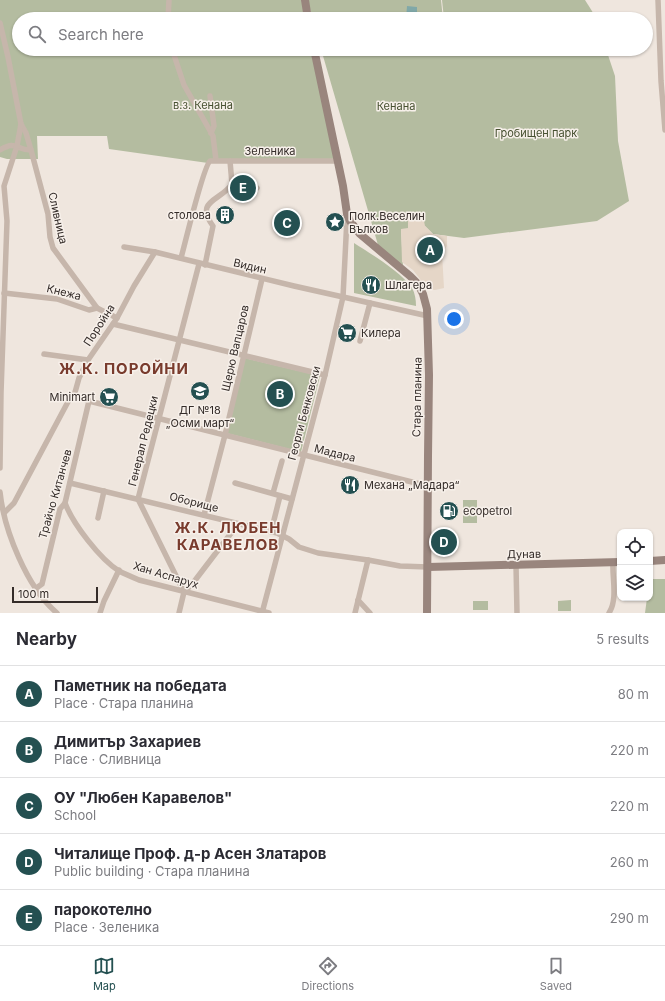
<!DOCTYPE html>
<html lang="en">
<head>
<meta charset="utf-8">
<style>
	:root { --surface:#fff; --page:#f2f2f3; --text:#2b2b33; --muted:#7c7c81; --line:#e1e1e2; --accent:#245051 }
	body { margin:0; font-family:Inter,sans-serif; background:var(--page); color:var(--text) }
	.controls { position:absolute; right:12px; bottom:12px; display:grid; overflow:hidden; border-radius:8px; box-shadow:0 1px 3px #0004 }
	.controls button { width:36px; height:36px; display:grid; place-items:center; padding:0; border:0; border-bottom:1px solid var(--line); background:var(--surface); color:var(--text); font:20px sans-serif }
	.scale { position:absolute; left:12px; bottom:10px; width:86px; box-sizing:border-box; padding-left:4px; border:2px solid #342c29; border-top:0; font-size:11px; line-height:14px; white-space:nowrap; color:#342c29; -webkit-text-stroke:3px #f7f0ea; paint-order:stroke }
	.you { position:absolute; left:454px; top:319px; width:14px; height:14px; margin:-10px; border:3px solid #fff; border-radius:50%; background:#1a73e8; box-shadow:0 0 0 6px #1a73e833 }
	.badge { display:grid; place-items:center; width:26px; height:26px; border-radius:50%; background:var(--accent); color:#fff; font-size:13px; font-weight:700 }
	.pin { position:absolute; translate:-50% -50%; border:2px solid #fff; box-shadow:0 1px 4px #0006 }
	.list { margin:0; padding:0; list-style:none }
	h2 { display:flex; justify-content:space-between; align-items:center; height:52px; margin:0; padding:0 16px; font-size:17px }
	h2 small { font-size:13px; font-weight:400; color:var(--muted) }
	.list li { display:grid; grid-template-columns:26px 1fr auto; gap:12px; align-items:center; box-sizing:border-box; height:56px; padding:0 16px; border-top:1px solid var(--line) }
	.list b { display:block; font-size:15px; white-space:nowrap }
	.list p { margin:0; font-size:13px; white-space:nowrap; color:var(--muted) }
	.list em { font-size:13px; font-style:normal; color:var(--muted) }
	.icon { flex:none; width:22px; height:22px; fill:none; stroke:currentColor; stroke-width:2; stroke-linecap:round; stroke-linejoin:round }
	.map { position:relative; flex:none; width:665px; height:613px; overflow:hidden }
	.search { position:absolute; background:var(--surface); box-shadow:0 1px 3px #0004; left:12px; right:12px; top:12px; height:44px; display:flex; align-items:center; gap:10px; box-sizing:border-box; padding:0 14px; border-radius:22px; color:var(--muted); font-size:15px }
	.sheet { height:332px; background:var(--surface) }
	nav { display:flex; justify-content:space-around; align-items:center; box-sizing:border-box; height:56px; border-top:1px solid var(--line); background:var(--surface); font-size:11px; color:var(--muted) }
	nav a { display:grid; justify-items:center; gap:2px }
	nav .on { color:var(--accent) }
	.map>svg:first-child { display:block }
	.green { fill:#b4bca0 }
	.plaza { fill:#e5d6c7 }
	.water { fill:#80a8a8 }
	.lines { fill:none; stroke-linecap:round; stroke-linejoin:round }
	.street { stroke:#c6b6ab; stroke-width:5.5 }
	.secondary { stroke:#99857d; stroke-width:8 }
	.labels { text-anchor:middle; stroke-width:3; stroke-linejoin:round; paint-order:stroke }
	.park-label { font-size:11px; fill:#465030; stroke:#f7f0ea }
	.street-label { font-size:11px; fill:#342c29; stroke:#f7f0ea }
	.poi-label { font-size:11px; fill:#342c29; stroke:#f7f0ea; text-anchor:start }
	.district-label { font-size:15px; font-weight:bold; letter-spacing:1px; fill:#793b2d; stroke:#f7f0ea }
</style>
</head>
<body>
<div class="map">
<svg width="665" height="613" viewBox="0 0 665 613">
	<rect width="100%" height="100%" fill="#efe6de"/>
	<g class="green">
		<path d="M0,0H305L308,19H19V49H314L337,161L208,163L109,149L107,136H37L38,159H7L0,157Z"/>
		<path d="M307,0H441L443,19H313Z"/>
		<path d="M442,0H585L597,19H444Z"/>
		<path d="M321,49H606L615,76L618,141L629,201L597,221L464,238L433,234L425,226L408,220V229H401L403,266L378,245Z"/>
		<path d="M354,243C371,254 400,271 412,288C415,293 416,300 416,306L354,293Z"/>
		<path d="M244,358L320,376L301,452L226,433Z"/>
		<rect x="463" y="500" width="14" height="23"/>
		<path d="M651,579H665V613H645L647,598H650Z"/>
		<path d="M571,600V611H558V601Z"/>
		<rect x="473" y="601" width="15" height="9"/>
	</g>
	<path class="plaza" d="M408,220L424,221L425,226L433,234L447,236V246L442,253L444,288L435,290L425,289L420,279L413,270L402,262L401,229L408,228Z"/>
	<path class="water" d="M407,6L417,7V19H406Z"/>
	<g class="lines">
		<g class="street">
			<path d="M658,0L661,81L665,130"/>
			<path d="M168,19L169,0"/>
			<path d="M0,23L8,57L21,124L26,133L31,150L48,214L50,237L53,248L97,308L117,318"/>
			<path d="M172,49L184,85L213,136L216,160"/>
			<path d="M210,96L214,126L211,133"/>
			<path d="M0,150C17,140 15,150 31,150"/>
			<path d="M232,184C244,179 248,179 257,188"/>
			<path d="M124,247L155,252L294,286L428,316"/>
			<path d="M181,258C185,244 203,167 210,161H337"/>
			<path d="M205,265L213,226C194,200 221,201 232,184L230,161"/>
			<path d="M4,293L57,299L89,310L97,308"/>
			<path d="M113,324L325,375"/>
			<path d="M360,341L370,303"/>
			<path d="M44,354L88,360"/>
			<path d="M74,396L89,401L428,486"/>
			<path d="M0,468L1,393L7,221L4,186L17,146L21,124"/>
			<path d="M70,483L277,533L289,539L299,547L318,553L368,560L400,566L428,567"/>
			<path d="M235,483L292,499"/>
			<path d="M0,492C4,530 27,588 57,613"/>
			<path d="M273,493L282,461"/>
			<path d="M65,503C73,524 100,559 119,571C125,574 132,577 139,580L269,613"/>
			<path d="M4,513L14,503L70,398L74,396L79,378L88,360L117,318L134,286L155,252"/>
			<path d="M204,515L225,435L262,279"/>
			<path d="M98,518L104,491"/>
			<path d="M271,532L280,496"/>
			<path d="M516,565L517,613"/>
			<path d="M35,589L42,584L60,509L65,503L89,401"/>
			<path d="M184,592L138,499L199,264"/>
			<path d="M358,600L370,613"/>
			<path d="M100,613L104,601L119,570"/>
			<path d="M179,613L184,592L193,583L238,524"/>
			<path d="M262,613L325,375L343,297L347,218"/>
			<path d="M355,613L368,560"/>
			<path d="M609,613C618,599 612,578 613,563"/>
		</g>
		<g class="secondary">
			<path d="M305,0L308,19"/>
			<path d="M314,49L343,186L347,214L350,221L360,234L410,276L418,284L423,294L427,309L429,375L428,456L427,613"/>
			<path d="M650,561L665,560"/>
			<path d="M428,567L620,562"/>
		</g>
	</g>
	<defs>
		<g id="building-disc" transform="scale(1)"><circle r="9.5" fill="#245051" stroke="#f7f0ea"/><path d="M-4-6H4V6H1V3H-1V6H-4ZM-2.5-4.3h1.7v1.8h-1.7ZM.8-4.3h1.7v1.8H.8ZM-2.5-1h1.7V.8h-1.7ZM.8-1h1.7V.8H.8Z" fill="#fff"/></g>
		<g id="sight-disc" transform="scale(1)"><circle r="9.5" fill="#245051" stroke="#f7f0ea"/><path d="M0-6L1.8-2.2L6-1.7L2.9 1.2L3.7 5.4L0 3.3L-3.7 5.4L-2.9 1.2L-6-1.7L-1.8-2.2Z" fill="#fff"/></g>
		<g id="restaurant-disc" transform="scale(1)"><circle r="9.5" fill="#245051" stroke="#f7f0ea"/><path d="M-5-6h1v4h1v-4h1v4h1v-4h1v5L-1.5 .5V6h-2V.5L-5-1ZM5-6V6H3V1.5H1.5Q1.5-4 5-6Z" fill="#fff"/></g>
		<g id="supermarket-disc" transform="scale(1)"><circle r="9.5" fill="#245051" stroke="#f7f0ea"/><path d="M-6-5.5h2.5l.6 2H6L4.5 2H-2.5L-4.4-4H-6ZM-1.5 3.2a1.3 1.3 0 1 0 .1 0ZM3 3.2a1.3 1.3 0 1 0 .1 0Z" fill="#fff"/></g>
		<g id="school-disc" transform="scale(1)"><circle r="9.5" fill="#245051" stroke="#f7f0ea"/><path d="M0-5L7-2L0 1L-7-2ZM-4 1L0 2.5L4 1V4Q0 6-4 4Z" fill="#fff"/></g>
		<g id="fuel-disc" transform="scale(1)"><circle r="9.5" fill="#245051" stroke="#f7f0ea"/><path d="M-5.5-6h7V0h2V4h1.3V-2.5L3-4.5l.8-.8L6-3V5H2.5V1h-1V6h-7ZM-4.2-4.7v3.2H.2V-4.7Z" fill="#fff"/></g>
	</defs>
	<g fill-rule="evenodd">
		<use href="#building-disc" x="225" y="215"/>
		<use href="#sight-disc" x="335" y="222"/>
		<use href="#restaurant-disc" x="371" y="285"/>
		<use href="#supermarket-disc" x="347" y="333"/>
		<use href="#school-disc" x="200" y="391"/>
		<use href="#supermarket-disc" x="109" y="397"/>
		<use href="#restaurant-disc" x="350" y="485"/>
		<use href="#fuel-disc" x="449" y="511"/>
	</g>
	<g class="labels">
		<g class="park-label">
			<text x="203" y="109">в.з. Кенана</text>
			<text x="396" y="110">Кенана</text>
			<text x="536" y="137">Гробищен парк</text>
		</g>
		<g class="street-label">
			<text x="270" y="155">Зеленика</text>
			<text transform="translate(58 218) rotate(77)" y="4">Сливница</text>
			<text transform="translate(250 266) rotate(13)" y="4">Видин</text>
			<text transform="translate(64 292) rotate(14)" y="4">Кнежа</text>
			<text transform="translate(99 325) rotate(-57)" y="4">Поройна</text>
			<text transform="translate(235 348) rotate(-77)" y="4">Щерю Вапцаров</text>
			<text transform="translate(417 397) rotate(-89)" y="4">Стара планина</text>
			<text transform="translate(304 413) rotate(-75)" y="4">Георги Бенковски</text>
			<text transform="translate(143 441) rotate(-76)" y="4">Генерал Редецки</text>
			<text transform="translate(335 453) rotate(14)" y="4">Мадара</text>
			<text transform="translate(55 494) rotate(-74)" y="4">Трайчо Китанчев</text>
			<text transform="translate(194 502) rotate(14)" y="4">Оборище</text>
			<text transform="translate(524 554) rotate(-1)" y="4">Дунав</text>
			<text transform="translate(166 575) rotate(17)" y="4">Хан Аспарух</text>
		</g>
		<g class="poi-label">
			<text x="211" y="219" text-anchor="end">столова</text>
			<text x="349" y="220">Полк.Веселин<tspan x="349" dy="13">Вълков</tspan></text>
			<text x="385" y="289">Шлагера</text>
			<text x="361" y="337">Килера</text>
			<text x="95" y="401" text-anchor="end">Minimart</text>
			<text x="200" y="414" text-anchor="middle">ДГ №18<tspan x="200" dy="13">„Осми март“</tspan></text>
			<text x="364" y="489">Механа „Мадара“</text>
			<text x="463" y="515">ecopetrol</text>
		</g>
		<g class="district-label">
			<text x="124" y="374">Ж.К. ПОРОЙНИ</text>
			<text x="228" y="533">Ж.К. ЛЮБЕН<tspan x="228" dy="17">КАРАВЕЛОВ</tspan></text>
		</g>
	</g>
</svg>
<div class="controls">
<button><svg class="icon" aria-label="locate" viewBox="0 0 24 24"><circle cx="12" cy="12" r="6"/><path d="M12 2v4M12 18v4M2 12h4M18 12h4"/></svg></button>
<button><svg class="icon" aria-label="layers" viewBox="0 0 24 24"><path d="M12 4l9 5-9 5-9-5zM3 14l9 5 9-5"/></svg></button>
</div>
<div class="scale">100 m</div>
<div class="you"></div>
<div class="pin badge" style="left:430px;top:250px">A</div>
<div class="pin badge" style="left:280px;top:394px">B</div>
<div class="pin badge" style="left:287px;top:223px">C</div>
<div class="pin badge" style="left:444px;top:542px">D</div>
<div class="pin badge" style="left:243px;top:188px">E</div>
<div class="search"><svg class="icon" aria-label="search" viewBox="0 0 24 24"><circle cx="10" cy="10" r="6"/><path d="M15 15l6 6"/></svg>Search here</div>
</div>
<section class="sheet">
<h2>Nearby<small>5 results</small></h2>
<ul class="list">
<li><span class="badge">A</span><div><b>Паметник на победата</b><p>Place · Стара планина</p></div><em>80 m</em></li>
<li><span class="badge">B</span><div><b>Димитър Захариев</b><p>Place · Сливница</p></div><em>220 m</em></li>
<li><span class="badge">C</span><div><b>ОУ &quot;Любен Каравелов&quot;</b><p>School</p></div><em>220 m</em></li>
<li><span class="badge">D</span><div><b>Читалище Проф. д-р Асен Златаров</b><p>Public building · Стара планина</p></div><em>260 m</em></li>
<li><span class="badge">E</span><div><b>парокотелно</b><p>Place · Зеленика</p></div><em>290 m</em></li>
</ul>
</section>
<nav>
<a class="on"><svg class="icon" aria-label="map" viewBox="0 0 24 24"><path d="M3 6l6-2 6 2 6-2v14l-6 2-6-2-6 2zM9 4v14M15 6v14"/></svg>Map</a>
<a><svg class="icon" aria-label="directions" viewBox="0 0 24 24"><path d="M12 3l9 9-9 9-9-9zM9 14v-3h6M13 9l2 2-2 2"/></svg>Directions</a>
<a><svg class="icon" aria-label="saved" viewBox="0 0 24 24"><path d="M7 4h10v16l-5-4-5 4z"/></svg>Saved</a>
</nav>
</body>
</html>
